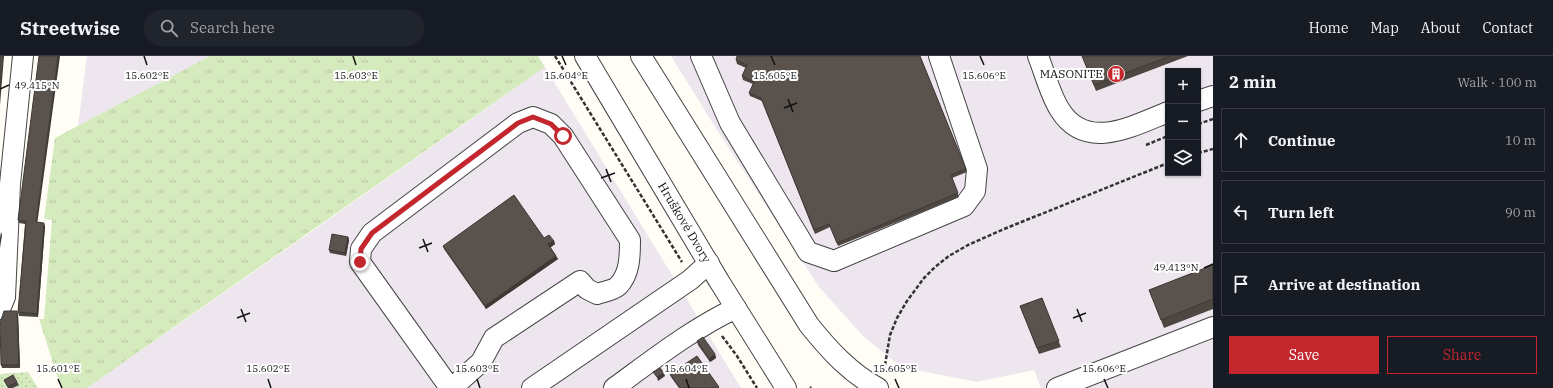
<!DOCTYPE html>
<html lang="en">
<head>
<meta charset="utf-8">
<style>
	:root { --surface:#171b24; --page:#20242c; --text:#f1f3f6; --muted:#9ea1a6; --line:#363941; --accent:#c4262e }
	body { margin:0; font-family:"IBM Plex Serif",serif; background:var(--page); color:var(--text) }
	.controls { position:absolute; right:12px; top:12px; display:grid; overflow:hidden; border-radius:0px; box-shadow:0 1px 3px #0004 }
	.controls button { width:36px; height:36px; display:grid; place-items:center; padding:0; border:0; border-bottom:1px solid var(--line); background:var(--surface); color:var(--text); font:20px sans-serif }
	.stop { position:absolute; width:12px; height:12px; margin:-9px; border:3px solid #c4262e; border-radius:50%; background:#fff }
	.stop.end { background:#c4262e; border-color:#fff; box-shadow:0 1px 4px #0008 }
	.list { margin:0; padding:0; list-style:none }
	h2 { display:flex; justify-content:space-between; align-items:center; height:52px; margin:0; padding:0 16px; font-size:17px }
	h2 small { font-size:13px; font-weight:400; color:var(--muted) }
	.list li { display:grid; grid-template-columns:26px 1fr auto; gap:12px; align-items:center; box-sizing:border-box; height:64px; margin:0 8px 8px; padding:0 8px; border:1px solid var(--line); border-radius:0px }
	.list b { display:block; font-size:15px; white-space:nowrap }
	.list em { font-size:13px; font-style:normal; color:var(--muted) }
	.actions { display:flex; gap:8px; padding:12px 16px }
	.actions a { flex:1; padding:9px 0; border:1px solid var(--accent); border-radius:0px; text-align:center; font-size:14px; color:var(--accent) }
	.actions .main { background:var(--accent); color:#fff }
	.icon { flex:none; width:22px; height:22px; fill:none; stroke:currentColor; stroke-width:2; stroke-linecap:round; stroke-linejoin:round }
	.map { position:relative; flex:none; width:1213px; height:332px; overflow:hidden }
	header { display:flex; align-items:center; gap:24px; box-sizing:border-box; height:56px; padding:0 20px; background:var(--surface); border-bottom:1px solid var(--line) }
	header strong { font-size:19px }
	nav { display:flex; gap:22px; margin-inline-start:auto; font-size:14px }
	.search { width:280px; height:36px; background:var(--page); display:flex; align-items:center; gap:10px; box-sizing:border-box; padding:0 14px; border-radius:22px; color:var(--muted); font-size:15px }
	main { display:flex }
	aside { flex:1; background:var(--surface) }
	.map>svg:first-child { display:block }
	.industrial { fill:#eee6ef; fill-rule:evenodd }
	.grass { fill:url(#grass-tufts) }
	.park { fill:url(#park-dots) }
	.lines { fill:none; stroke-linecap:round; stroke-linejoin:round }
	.minor-casing { stroke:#444; stroke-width:22 }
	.path { stroke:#333; stroke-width:2.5; stroke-dasharray:4 2; stroke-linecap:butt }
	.minor { stroke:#fff; stroke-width:20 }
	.wall { fill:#4d4742 }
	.shaded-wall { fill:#3f3936 }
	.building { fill:#5a524d; stroke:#3f3936 }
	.route { stroke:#c4262e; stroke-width:5 }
	.ticks { fill:none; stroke:#111; stroke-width:1.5 }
	.labels { text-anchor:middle; stroke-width:4; stroke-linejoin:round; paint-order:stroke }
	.poi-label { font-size:12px; fill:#111; stroke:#fff; text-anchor:end }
	.street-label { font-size:12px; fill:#111; stroke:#fff }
	.ticks-label { font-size:10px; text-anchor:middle; fill:#111; stroke:#fff; stroke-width:4; stroke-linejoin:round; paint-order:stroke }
</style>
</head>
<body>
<header>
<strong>Streetwise</strong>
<div class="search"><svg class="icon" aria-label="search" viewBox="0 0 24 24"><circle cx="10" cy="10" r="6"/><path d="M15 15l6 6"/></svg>Search here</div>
<nav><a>Home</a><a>Map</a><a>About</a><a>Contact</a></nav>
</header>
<main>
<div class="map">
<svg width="1213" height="332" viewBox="0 0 1213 332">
	<defs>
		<pattern id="grass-tufts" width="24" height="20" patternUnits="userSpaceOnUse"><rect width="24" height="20" fill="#d5ebbd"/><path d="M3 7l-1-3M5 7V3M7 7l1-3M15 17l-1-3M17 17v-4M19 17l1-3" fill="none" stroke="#b6c8a1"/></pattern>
		<pattern id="park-dots" width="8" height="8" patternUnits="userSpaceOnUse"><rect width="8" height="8" fill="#d5ebbd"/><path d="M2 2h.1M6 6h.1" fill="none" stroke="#b6c8a1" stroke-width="1.8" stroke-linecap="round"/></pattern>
	</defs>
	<rect width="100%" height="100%" fill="#fffdf5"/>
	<g class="industrial">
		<path d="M87,0H210L78,70Z"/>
		<path d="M671,0H1213V332H1041L1034,314L977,326L901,311L863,280L819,231L717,74ZM1168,15H1198V117H1168Z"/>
		<path d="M545,11L741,332H87L311,176Z"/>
	</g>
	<path class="grass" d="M210,0H538L545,11L87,332H61L39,263H44L52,164L44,163L55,82Z"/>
	<path class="park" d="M28,316L38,332H0V318Z"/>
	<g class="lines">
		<g class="minor-casing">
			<g id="minor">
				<path id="s1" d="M585,0L719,225L786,332"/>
				<path d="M641,0L809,269C829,294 850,317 878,332"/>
				<path d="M701,0L730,67L808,196L834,205L964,150L975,135L977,113L939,0"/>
				<path d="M1038,0C1044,15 1051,41 1060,54C1086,96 1133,70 1168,56"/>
				<path d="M1198,45L1213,40"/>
				<path d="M0,253L5,241L10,128L23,0"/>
				<path d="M450,332L360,206L361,193L372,177L518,67L533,61L551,68L563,80L630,184C630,200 630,218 618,230C614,234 603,236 597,238L587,233L580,225L494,282L481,306L452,332"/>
				<path d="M532,332L690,224L709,207"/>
				<path d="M614,332C654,303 692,273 736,252"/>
				<path d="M1057,332L1213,271"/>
			</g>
		</g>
		<g class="path">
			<path d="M555,0L682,206"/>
			<path d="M1198,68L1213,63"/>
			<path d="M1146,89L1168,80"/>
			<path d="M1198,97L1213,93"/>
			<path d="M722,280L737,300L757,332"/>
			<path d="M884,315L890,279L897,262L907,245L924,222L935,211L949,200L968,189L1004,173L1168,107"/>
			<path d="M810,331L811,332"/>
		</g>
		<use href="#minor" class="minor"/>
	</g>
	<g class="wall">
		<path d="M920,0L967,116L952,122L959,141L838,190L830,171L815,178L762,45L750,40L749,37L753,28L743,24L742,20L746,12L737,8L736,4Z"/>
		<path d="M1082,0H1188L1096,35Z"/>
		<path d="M18,164L38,166L45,170L38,261L19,260L18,256L25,168L19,167Z"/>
		<path d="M348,181L349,184L346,200L330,197L329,194Z"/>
		<path d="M544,182L554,185L555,188L550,191L558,203L486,253L444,193L443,190Z"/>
		<path d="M1213,209V253L1164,272L1149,234Z"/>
		<path d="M1042,242L1061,291L1039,298L1020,250Z"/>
		<path d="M18,258L20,312H2L1,309Z"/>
		<path d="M697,285L715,298L716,302L710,306L698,289Z"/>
		<path d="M670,318L719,331V332H679L671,321Z"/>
		<path d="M4,324L17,326L19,329L13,332H8Z"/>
	</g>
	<g class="shaded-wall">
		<path d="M3,0H4L0,49V32Z"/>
		<path d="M58,0H60L37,169L36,166Z"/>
		<path d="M44,167L45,170L38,261L37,258Z"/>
		<path d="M1,176L2,179L0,192V182Z"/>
		<path d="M348,181L349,184L346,200L345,197Z"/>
		<path d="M554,185L555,188L550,192L548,188Z"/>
		<path d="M556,200L558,203L486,253L485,250Z"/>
		<path d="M17,255L18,258L20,312L19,309Z"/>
		<path d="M715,298L716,302L710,306L709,303Z"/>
		<path d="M664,317L665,320L658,325L657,321Z"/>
	</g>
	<g class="building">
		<path d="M0,0H3L0,32Z"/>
		<path d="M39,0H58L36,166L44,167L37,258L18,256L26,165L18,164Z"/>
		<path d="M737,0H920L966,113L951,119L958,137L837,187L829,168L814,174L761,42L749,37L754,26L742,20L747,9L736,4Z"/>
		<path d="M1082,0H1170L1094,29Z"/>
		<path d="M514,139L544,182L549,179L554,185L548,188L556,200L485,250L443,190Z"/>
		<path d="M332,178L348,181L345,197L329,194Z"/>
		<path d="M1213,209V243L1161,264L1149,234Z"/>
		<path d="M1042,242L1059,285L1037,292L1020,250Z"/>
		<path d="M4,255H17L19,309H1L0,267Z"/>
		<path d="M703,281L715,298L709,303L697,285Z"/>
		<path d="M697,300L719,331L717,332H680L670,318Z"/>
		<path d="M660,312L664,317L657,321L653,316Z"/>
		<path d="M13,319L17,326L8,331L4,324Z"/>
	</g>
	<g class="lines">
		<path class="route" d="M360,206L361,193L372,177L518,67L533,61L551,68L563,80"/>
	</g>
	<path class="ticks" d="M144,0L147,9M353,0L356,9M562,0L566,9M771,0L775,9M980,0L984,9M0,33L9,29M788,43L793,56M784,52L797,47M606,113L611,126M601,122L615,117M423,183L428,196M419,192L432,187M1204,212L1213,208M241,253L246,266M1077,253L1082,266M237,262L250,257M1073,262L1086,257M58,323L62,332M268,323L271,332M477,323L480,332M686,323L689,332M895,323L899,332M1104,323L1108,332"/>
	<defs>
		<g id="building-disc" transform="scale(0.9)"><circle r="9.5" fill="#c4262e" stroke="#fff"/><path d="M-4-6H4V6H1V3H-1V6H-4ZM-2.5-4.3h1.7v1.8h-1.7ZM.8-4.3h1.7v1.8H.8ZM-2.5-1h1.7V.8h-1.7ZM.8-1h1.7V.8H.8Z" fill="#fff"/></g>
	</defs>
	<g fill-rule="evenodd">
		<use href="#building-disc" x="1116" y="18"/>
	</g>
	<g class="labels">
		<g class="poi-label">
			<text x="1103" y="22">MASONITE</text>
		</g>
		<g class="street-label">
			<text dy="4" stroke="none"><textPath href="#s1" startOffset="194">Hruškové Dvory</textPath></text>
		</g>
	</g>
	<g class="ticks-label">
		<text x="147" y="23">15.602°E</text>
		<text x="356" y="23">15.603°E</text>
		<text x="566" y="23">15.604°E</text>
		<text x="775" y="23">15.605°E</text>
		<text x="984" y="23">15.606°E</text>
		<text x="37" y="33">49.415°N</text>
		<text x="1176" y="215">49.413°N</text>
		<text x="58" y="316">15.601°E</text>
		<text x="268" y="316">15.602°E</text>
		<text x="477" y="316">15.603°E</text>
		<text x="686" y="316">15.604°E</text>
		<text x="895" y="316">15.605°E</text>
		<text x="1104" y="316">15.606°E</text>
	</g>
</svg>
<div class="controls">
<button>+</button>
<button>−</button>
<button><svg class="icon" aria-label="layers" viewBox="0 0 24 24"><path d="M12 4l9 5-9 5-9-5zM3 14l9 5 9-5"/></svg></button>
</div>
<div class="stop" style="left:563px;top:80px"></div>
<div class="stop end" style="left:360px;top:206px"></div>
</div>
<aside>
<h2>2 min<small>Walk · 100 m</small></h2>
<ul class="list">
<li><svg class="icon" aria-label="ahead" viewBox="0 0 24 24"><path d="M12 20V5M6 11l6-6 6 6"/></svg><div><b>Continue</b></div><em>10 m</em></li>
<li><svg class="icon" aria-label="left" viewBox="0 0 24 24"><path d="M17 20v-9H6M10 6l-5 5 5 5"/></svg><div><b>Turn left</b></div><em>90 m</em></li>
<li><svg class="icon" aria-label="arrive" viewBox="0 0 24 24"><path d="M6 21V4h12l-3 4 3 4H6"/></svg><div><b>Arrive at destination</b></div></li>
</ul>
<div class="actions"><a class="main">Save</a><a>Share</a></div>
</aside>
</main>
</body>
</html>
